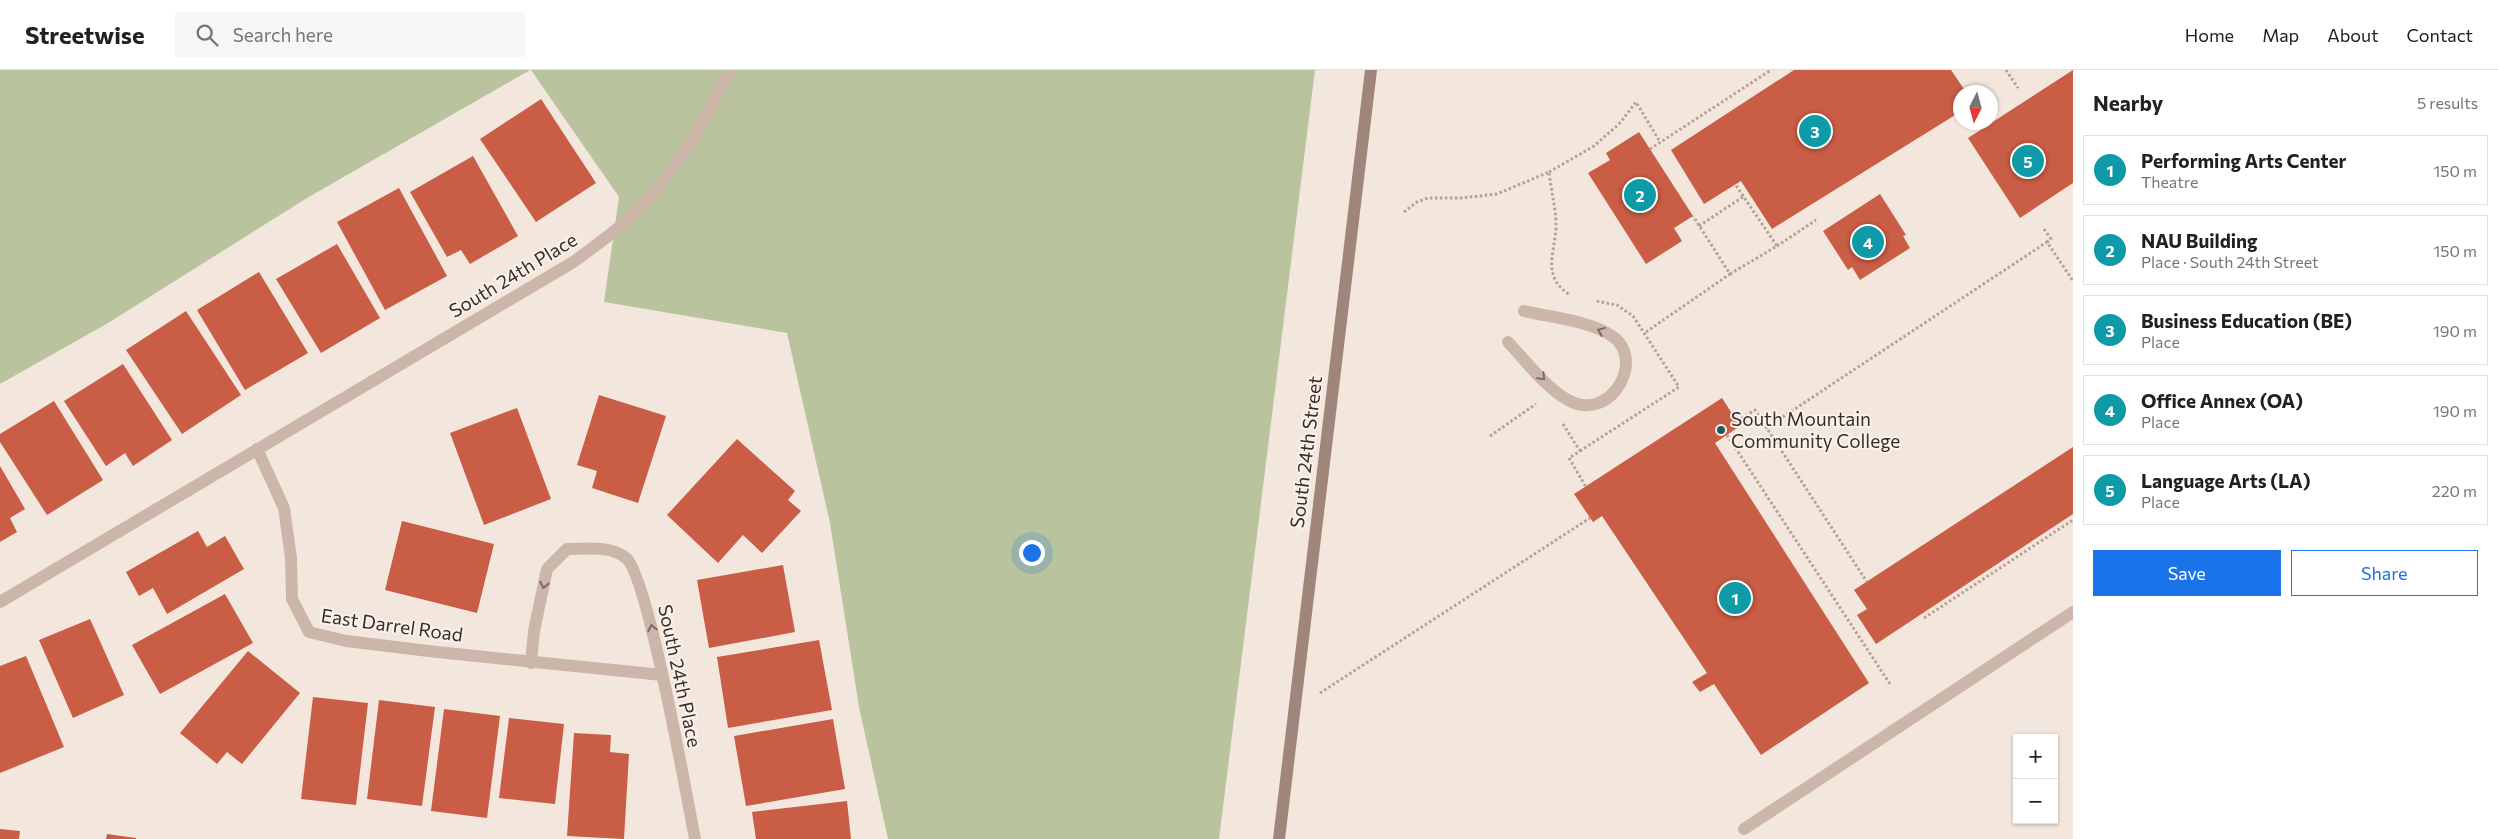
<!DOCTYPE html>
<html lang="en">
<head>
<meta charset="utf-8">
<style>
	:root { --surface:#fff; --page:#f6f6f6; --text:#202124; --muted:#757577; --line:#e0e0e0; --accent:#1a73e8 }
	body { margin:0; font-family:Commissioner,sans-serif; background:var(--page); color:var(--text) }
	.controls { position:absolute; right:15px; bottom:15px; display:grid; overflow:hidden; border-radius:0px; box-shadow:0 1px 4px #0004 }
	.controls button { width:45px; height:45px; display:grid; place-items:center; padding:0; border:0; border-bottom:1px solid var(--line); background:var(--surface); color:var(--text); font:25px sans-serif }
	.compass { position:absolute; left:1953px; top:15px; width:45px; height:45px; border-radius:50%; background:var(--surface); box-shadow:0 1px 4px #0004; rotate:186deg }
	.you { position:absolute; left:1031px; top:482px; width:18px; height:18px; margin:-12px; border:4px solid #fff; border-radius:50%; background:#1a73e8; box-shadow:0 0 0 8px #1a73e833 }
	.badge { display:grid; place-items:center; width:32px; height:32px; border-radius:50%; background:var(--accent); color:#fff; font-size:16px; font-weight:700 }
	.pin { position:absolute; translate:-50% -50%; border:2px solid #fff; box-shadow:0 1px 5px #0006 }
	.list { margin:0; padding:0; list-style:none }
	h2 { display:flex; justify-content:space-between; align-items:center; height:65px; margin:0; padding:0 20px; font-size:21px }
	h2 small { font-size:16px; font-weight:400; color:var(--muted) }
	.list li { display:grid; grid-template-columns:32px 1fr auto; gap:15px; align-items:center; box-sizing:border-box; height:70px; margin:0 10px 10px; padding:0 10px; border:1px solid var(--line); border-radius:0px }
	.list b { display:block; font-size:19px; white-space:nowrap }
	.list p { margin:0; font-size:16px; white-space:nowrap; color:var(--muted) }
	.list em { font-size:16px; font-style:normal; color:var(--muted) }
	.actions { display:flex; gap:10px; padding:15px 20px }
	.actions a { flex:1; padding:11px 0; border:1px solid var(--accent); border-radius:0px; text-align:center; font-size:18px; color:var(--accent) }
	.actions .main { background:var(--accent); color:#fff }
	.icon { flex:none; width:28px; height:28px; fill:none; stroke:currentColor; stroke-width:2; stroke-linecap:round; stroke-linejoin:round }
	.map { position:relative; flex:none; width:2073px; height:769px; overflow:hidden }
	header { display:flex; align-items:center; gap:30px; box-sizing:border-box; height:70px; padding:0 25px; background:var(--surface); border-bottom:1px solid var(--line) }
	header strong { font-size:24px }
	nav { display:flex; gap:28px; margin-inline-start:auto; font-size:18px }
	.search { width:350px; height:45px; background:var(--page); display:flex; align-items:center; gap:12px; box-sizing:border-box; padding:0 18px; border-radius:0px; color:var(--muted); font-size:19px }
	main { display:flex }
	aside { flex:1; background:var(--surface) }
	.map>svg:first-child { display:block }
	.green { fill:#b9c39d }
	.building { fill:#c95d45 }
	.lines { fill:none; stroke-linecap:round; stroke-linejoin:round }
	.path { stroke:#b8a093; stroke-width:3; stroke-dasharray:2.5 2.5; stroke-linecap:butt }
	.service { stroke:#ccb6a9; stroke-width:12 }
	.minor { stroke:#ccb6a9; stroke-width:12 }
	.secondary { stroke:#a0857a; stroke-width:12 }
	.oneway { stroke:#7b6b63 }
	.poi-dot { fill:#1d5c5c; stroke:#faf2ea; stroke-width:2 }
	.labels { text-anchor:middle; stroke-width:4; stroke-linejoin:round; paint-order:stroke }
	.street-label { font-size:19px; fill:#392d29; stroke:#faf2ea }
	.poi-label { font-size:19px; fill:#392d29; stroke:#faf2ea; text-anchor:start }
</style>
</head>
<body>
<header>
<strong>Streetwise</strong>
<div class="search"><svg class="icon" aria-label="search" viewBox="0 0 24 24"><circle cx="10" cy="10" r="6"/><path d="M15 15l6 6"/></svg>Search here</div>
<nav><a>Home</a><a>Map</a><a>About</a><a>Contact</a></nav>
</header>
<main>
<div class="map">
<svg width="2073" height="769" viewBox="0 0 2073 769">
	<rect width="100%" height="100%" fill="#f3e7dd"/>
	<g class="green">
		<path d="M0,0H530L307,128L108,253L0,314Z"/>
		<path d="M531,0H1315L1219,769H888L859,637L830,453L787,263L604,232L619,127Z"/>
	</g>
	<g class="building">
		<path d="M1794,0H1951L1966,22H1960V42L1772,159L1741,111L1704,134L1671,80Z"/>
		<path d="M2073,0V113L2020,148L1968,68Z"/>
		<path d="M541,29L596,113L536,152L480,69Z"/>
		<path d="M1639,62L1693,146L1674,158L1682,171L1646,194L1588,103L1610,90L1606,83Z"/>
		<path d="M473,86L518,166L470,194L461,180L447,187L410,122Z"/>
		<path d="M399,118L447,206L385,240L337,152Z"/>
		<path d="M1880,124L1906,165L1903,166L1910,178L1860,210L1852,197L1848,200L1823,161Z"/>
		<path d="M337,174L380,248L321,283L276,209Z"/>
		<path d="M259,202L308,283L245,320L197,240Z"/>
		<path d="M186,241L241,325L182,364L126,280Z"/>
		<path d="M123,294L172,370L133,396L125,383L106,396L64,331Z"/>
		<path d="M599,325L666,346L638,433L592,418L597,401L577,395Z"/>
		<path d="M1722,328L1740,356L1715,373L1869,613L1761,685L1714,614L1700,622L1692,612L1707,603L1602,446L1593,452L1574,424Z"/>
		<path d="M54,331L103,410L47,445L0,372V364Z"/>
		<path d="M517,338L551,429L484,455L450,363Z"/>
		<path d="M737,369L795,421L788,430L801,441L762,483L743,465L718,493L667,445Z"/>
		<path d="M2073,377V444L1876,574L1857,545L1867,539L1854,520Z"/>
		<path d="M0,396L25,439L10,448L17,462L0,472Z"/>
		<path d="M402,451L494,474L477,543L385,520Z"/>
		<path d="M198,461L207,477L225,466L244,499L167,544L153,518L139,526L126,502Z"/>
		<path d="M783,495L795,562L709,578L697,510Z"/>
		<path d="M225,524L253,573L160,624L132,575Z"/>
		<path d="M90,549L124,625L73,648L39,570Z"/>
		<path d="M819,570L832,640L728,658L717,587Z"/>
		<path d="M248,581L300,623L242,694L227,682L217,694L180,663Z"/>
		<path d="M26,586L64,677L0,703V596Z"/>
		<path d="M313,627L368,633L356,735L301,729Z"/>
		<path d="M379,630L435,637L422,736L367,729Z"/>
		<path d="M444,639L500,646L487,748L431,741Z"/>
		<path d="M509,648L564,654L555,734L499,728Z"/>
		<path d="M833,649L845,719L746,736L734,666Z"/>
		<path d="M574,663L611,665L610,682L629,684L624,769L567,766Z"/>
		<path d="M847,731L851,769H756L752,742Z"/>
		<path d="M0,759L20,761L19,769H0Z"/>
		<path d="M107,764L136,768V769H106Z"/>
	</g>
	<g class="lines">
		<g class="path">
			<path d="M2006,0L2018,18"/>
			<path d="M1650,79L1771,0"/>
			<path d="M1549,102L1594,76L1619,54L1636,32L1660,72"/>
			<path d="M1404,142L1417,132L1428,128H1461L1497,124L1549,102C1551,120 1556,138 1556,156C1555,185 1541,206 1570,225"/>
			<path d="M1699,156L1743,127"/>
			<path d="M2044,159L2051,169L2047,172"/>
			<path d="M1777,176L1816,150"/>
			<path d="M1730,204L1777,176L1735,114"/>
			<path d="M1646,262L1730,204L1693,146"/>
			<path d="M1737,351L1755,340L1867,512"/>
			<path d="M1563,354L1580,381L1569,388L1586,417"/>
			<path d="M1766,358L2047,172L2073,211"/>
			<path d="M1727,365L1890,614"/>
			<path d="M1490,366L1536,334"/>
			<path d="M1580,381L1679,317L1633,246L1617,235L1596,231"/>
			<path d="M1924,548L2073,450"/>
			<path d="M1320,623L1590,448"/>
		</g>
		<g class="service">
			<path d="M1508,272C1525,290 1549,322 1572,332C1612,350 1646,289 1612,266C1591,251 1549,247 1524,241"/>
			<path d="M1744,759L2073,542"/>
		</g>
		<g class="minor">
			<path d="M257,379L284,438L291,488L292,529L309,562L346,571L437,582L662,605"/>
			<path d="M0,532L575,191C592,178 611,165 626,151C672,110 703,54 730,0"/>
			<path d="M531,593L534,561L547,499L567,479C586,479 610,475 626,488C648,506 687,728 695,769"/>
		</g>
		<path class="secondary" d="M1279,769L1371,0"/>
	</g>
	<defs><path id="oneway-chevron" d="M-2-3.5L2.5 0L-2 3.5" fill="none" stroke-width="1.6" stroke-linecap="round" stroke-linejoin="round" transform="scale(1.25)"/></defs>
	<g class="oneway">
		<use href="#oneway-chevron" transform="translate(1601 261) rotate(-158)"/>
		<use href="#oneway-chevron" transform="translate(1542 307) rotate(46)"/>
		<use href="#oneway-chevron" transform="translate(544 515) rotate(102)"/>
		<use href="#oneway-chevron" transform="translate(652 558) rotate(-103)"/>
	</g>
	<circle class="poi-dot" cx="1721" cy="360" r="5"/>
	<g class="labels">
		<g class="street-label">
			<text transform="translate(513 205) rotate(-31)" y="7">South 24th Place</text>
			<text transform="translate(1306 382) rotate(-83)" y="7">South 24th Street</text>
			<text transform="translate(392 555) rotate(8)" y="7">East Darrel Road</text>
			<text transform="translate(680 606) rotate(78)" y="7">South 24th Place</text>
		</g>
		<g class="poi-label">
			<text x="1731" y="356">South Mountain<tspan x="1731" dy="22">Community College</tspan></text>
		</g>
	</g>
</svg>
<div class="controls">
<button>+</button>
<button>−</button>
</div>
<svg class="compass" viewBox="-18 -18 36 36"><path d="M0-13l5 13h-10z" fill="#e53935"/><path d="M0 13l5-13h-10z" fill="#757577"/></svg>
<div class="you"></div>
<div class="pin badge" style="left:1735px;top:528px;background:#0f9aa8">1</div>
<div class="pin badge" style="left:1640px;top:125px;background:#0f9aa8">2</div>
<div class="pin badge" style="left:1815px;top:61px;background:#0f9aa8">3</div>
<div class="pin badge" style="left:1868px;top:172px;background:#0f9aa8">4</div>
<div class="pin badge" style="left:2028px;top:91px;background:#0f9aa8">5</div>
</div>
<aside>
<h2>Nearby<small>5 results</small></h2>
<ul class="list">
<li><span class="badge" style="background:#0f9aa8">1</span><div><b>Performing Arts Center</b><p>Theatre</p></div><em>150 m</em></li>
<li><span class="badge" style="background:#0f9aa8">2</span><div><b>NAU Building</b><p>Place · South 24th Street</p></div><em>150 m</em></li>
<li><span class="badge" style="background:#0f9aa8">3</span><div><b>Business Education (BE)</b><p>Place</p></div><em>190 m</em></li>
<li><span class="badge" style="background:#0f9aa8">4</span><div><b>Office Annex (OA)</b><p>Place</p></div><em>190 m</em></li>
<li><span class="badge" style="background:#0f9aa8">5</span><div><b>Language Arts (LA)</b><p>Place</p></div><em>220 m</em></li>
</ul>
<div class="actions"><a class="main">Save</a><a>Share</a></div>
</aside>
</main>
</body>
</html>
